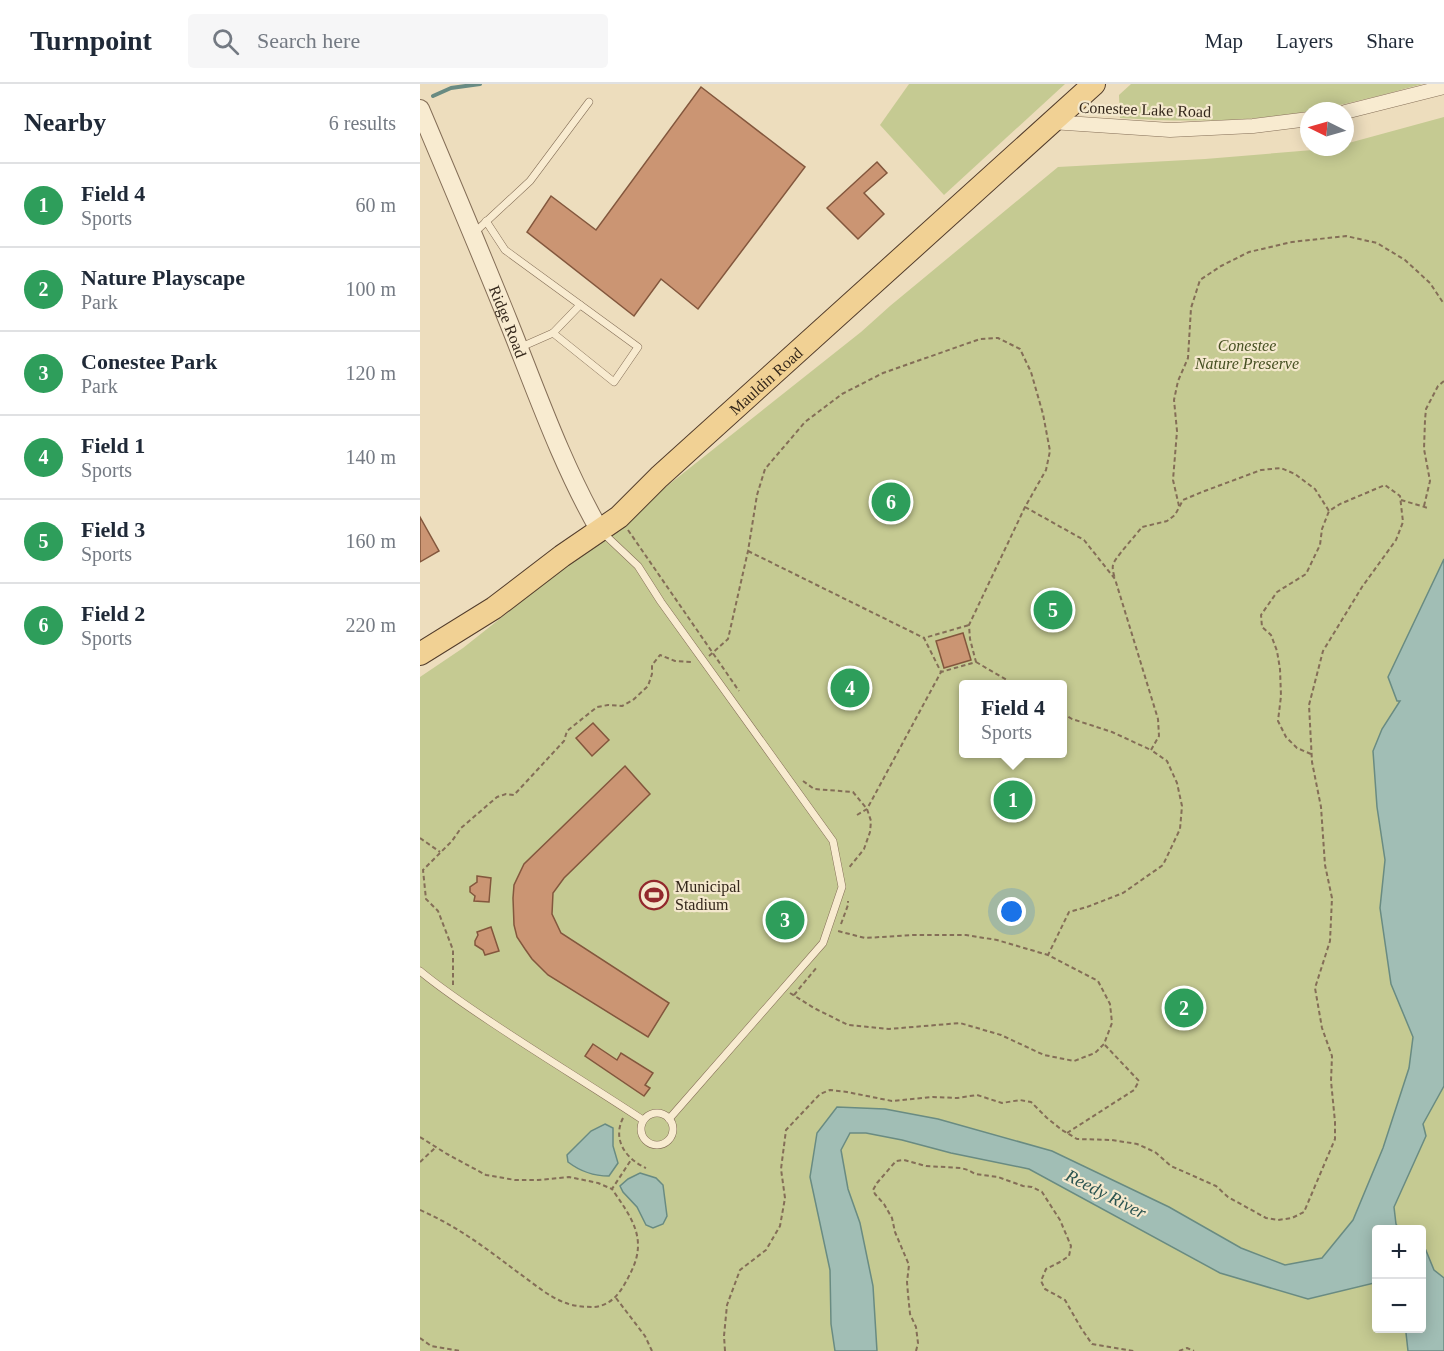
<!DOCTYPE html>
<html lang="en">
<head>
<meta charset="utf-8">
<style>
	:root { --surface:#fff; --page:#f6f6f7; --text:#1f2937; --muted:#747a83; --line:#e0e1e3; --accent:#0b8043 }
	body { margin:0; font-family:Georgia,serif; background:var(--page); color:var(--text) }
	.controls { position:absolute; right:18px; bottom:18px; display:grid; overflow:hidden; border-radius:6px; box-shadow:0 3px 15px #0003 }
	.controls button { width:54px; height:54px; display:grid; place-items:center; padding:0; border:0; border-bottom:2px solid var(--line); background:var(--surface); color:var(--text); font:30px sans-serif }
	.compass { position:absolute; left:880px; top:18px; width:54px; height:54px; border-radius:50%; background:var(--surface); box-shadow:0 3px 15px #0003; rotate:275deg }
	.you { position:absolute; left:592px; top:828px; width:21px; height:21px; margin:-15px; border:4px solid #fff; border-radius:50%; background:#1a73e8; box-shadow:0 0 0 9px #1a73e833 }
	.badge { display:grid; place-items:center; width:39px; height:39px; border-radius:50%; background:var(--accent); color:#fff; font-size:20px; font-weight:700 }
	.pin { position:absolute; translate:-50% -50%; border:3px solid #fff; box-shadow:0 2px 6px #0006 }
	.popup { position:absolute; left:539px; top:596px; width:108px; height:78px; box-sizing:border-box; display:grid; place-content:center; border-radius:6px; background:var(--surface); filter:drop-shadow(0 2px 4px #0005); font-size:20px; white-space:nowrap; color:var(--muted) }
	.popup b { font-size:22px; color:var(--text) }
	.popup::after { content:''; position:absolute; left:50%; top:100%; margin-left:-12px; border:12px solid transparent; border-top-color:var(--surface) }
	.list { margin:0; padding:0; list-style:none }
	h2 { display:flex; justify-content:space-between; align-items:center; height:78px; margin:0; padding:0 24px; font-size:26px }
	h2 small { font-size:20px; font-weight:400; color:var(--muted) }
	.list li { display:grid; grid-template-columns:39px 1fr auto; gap:18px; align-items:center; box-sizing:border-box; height:84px; padding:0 24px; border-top:2px solid var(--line) }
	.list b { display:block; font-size:22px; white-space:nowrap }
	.list p { margin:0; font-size:20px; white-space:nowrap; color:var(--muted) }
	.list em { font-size:20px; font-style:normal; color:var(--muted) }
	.icon { flex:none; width:33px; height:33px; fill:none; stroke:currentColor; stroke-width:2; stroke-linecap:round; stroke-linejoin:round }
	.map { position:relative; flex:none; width:1024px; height:1267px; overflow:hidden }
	header { display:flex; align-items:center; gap:36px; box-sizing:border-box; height:84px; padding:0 30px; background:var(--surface); border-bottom:2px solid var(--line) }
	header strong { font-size:28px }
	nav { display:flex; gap:33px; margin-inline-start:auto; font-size:21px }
	.search { width:420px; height:54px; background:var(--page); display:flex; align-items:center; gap:15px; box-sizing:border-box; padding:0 21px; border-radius:6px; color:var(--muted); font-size:22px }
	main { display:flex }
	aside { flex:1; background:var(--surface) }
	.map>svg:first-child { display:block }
	.green { fill:#c5ca92; fill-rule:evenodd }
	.water { fill:#a1beb5; stroke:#698b82; stroke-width:1.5 }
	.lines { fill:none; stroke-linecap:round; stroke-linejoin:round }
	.stream { stroke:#698b82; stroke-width:4 }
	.building { fill:#cb9573; stroke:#83573d; stroke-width:1.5 }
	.service-casing { stroke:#846e57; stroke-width:8 }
	.minor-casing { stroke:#846e57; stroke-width:15 }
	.tertiary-casing { stroke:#846e57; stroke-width:20 }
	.primary-casing { stroke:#523c2b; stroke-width:24 }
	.path { stroke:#846e57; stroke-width:2; stroke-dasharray:4.5 3; stroke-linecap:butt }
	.service { stroke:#f8ebd0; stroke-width:7 }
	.minor { stroke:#f8ebd0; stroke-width:14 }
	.tertiary { stroke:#f8ebd0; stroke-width:18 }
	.primary { stroke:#f1d194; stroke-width:22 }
	.labels { text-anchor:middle; stroke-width:4.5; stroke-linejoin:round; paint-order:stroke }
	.street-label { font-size:16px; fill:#34271b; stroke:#f4e8cd }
	.park-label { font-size:16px; font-style:italic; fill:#465022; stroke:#f4e8cd }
	.poi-label { font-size:16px; fill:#34271b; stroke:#f4e8cd; text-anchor:start }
	.water-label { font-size:18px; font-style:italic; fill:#2b5450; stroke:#f4e8cd }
</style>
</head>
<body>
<header>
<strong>Turnpoint</strong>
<div class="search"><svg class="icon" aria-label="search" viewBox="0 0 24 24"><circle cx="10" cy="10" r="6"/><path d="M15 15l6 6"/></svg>Search here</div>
<nav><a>Map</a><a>Layers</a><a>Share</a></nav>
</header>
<main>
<aside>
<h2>Nearby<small>6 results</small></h2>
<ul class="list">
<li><span class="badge" style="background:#2e9e5b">1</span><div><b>Field 4</b><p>Sports</p></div><em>60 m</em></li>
<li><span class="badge" style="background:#2e9e5b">2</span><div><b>Nature Playscape</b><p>Park</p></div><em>100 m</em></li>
<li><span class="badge" style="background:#2e9e5b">3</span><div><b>Conestee Park</b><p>Park</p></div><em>120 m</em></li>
<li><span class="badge" style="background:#2e9e5b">4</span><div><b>Field 1</b><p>Sports</p></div><em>140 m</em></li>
<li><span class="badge" style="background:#2e9e5b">5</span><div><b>Field 3</b><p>Sports</p></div><em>160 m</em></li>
<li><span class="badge" style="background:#2e9e5b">6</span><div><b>Field 2</b><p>Sports</p></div><em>220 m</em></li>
</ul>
</aside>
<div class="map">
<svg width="1024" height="1267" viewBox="0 0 1024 1267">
	<rect width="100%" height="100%" fill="#edddbd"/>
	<g class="green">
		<path d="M489,0H645L524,111L460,41Z"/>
		<path d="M711,0H1003C962,11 921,22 878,29C819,38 760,38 700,34L699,11Z"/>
		<path d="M1024,33V1267H0V593L43,564L441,248L470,222L638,83L785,75L905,65L912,63H925V60ZM544,600H642V670H544ZM956,1146H1002V1244H956Z"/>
	</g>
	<g class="water">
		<path d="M1024,475V1002L1003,1040L1006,1052L974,1123L976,1140L979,1145L956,1146V1200L954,1199L888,1215L800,1189L609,1085L531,1069L482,1056L446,1049H430L421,1066L428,1105L440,1139L453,1202L457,1267H415L411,1240L410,1186L390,1093L397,1049L417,1023L465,1025L518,1035L632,1067L749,1123L821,1164L865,1181L902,1174L933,1136L963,1064L989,984L993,953L971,900L960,824L965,776L957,723L953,667L962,645L980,617H977L968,593Z"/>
		<path d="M185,1040L193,1044V1062L198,1079L189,1092C174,1092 161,1088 148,1078L147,1071L171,1047Z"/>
		<path d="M220,1089L236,1094L243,1101L247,1132L243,1140L233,1144L226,1141L217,1123L203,1108L200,1102L208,1095Z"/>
		<path d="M1002,1159L1005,1164L1014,1186L1024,1194V1267H988L986,1249L984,1245L1002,1244Z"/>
	</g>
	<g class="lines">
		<path class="stream" d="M13,12L31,4L60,0"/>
	</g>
	<g class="building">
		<path d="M281,3L385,83L278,225L241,195L214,232L107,148L131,112L176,146Z"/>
		<path d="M457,78L467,89L444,109L464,130L438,155L407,124Z"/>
		<path d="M0,433L19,467L0,478Z"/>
		<path d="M543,549L551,576L524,584L516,557Z"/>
		<path d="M173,639L189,656L172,672L156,654Z"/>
		<path d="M205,682L230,710L144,794L133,809L132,830L141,849L249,919L228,953L128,891L112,875L105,865L97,853L94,841L93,814L94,801L104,780Z"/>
		<path d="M57,792L71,794L69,818L54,817L55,812L50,808V803L57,798Z"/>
		<path d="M71,843L79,867L65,871L63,866L55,861V857L58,851L57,848Z"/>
		<path d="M173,960L197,976L201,969L233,989L225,1001L230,1004L224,1012L165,972Z"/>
	</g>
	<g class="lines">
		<g class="service-casing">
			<g id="service">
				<path d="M66,137L85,166L218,263L194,298L133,249L99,264"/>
				<path d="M54,149L110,97L169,18"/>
				<path d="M133,249L160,221"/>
				<path d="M182,448L218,482L241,518L413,757L422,803L403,859L249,1035"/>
				<path d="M0,887C23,906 47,922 71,938C122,972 173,1003 223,1036"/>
				<circle cx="237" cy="1045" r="16"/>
			</g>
		</g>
		<g class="minor-casing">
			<g id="minor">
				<path d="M925,28L1024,3"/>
				<path d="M631,38L750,46L833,42L889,35"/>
			</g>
		</g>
		<g class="tertiary-casing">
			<g id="tertiary">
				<path id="s1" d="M0,25C30,96 60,167 89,239C117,309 142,381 180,447"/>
			</g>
		</g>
		<g class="primary-casing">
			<g id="primary">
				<path id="s2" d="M0,570L74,524L142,472L199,433L239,393L674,0"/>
			</g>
		</g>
		<g class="path">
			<path d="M981,416L1008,424"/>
			<path d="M759,422L753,396L757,347L754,316L758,297L768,274L771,224L780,196L801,182L829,168L872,158L926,152L957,159L985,176L1010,199L1024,220"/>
			<path d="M1004,422L1010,397L1004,365L1005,336L1006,325L1018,302L1024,297"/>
			<path d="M605,423L664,456L695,495L738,635L739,652L731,666L747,677L757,699L762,722L760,745L743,781L703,809L667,823L649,828L628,871"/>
			<path d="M208,446L319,607"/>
			<path d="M328,467L504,554"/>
			<path d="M289,572L308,555L328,467L337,411L345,385L385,338L422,310L463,289L560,255L578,254L600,265L611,288L623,330L630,367L626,386L605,423L549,541L550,555L556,578L521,588L504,554L549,541"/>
			<path d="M556,578L594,600"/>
			<path d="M642,629L652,635L692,648L731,666"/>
			<path d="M891,670L877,664L866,653L858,637L861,612L860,585L857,567L851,551L842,543L841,531L857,508L886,490L900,461L902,445L909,427"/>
			<path d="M383,697L394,705L433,708L447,725L451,737L450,748L444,765L428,785"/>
			<path d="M437,731L447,725L521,588"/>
			<path d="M0,754L20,768"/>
			<path d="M421,840L428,821V817"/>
			<path d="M33,901V866L18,827L6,815L3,786L32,757L41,744L77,713L86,710L94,711L144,657L147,647L177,623L188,621L202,622L213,616L228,602L232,590V581L240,571L255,577L271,578"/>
			<path d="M370,909L394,924L428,941L469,945L540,939L581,951L624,971L654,977L675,969L684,960L692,939L690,920L678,897L628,871L577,856L546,851H493L445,854L418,847L419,845"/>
			<path d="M374,911L397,883"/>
			<path d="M203,1034C192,1056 206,1075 226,1084"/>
			<path d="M647,1049L714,1006L719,997L684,960"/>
			<path d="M0,1053L27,1070L66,1091L95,1096H118L149,1093L178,1099L192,1105"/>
			<path d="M0,1078L16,1063"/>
			<path d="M0,1126C35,1141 66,1164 96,1187C112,1198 128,1213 146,1219C153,1222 165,1223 173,1223C194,1222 203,1204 211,1188C228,1154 211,1133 192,1105L211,1076"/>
			<path d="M196,1214L225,1252L232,1267"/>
			<path d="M0,1254L11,1262L41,1267"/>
			<path d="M305,1267L304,1252L307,1221L320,1186L346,1166L360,1142L365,1114L361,1085L366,1046L400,1010L410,1006L427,1008L472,1017L513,1013L537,1014L557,1011L582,1019L600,1016L611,1018L627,1034L642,1046L657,1055L692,1056L717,1060L735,1068L751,1082L796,1102L808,1113L846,1134L858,1136L872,1134L884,1128L915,1055V1038L911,997L912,972L902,944L895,904L910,857L912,814L905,781L901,723L892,678L889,621L903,567L942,503L976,456L983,438L980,412L965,401L920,420L909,427L895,405L875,390L861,384L841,386L782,408L763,416L755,431L747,437L722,443C717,450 693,476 693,481C692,485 694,491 695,495"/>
			<path d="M496,1267L498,1259L496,1243L490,1230L488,1210L487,1198L489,1181L475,1148L472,1134L464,1120L455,1110L453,1106L457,1099L476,1077L484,1076L506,1082L541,1084L548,1086L555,1090L578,1093L603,1102L612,1103L622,1108L640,1136L651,1162L649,1172L640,1178L626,1185L621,1197L625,1205L645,1216L661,1244L672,1260L714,1267"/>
			<path d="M759,1267L767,1264L774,1267"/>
		</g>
		<use href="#service" class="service"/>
		<use href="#minor" class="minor"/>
		<use href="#tertiary" class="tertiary"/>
		<use href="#primary" class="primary"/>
	</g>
	<defs>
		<g id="stadium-ring" transform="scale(1.5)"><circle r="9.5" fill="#f4e8cd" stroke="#92282c" stroke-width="1.5"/><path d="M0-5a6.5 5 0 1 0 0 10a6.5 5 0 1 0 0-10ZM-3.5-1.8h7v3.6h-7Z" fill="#92282c"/></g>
	</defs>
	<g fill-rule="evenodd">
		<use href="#stadium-ring" x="234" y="811"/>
	</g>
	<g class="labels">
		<g class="street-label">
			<text transform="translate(725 25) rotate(2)" y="6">Conestee Lake Road</text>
			<text dy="6" stroke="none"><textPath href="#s1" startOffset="230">Ridge Road</textPath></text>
			<text dy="6" stroke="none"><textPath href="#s2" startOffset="442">Mauldin Road</textPath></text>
		</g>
		<g class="park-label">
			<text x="827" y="267">Conestee<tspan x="827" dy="18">Nature Preserve</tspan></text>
		</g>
		<g class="poi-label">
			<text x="255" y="808">Municipal<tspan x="255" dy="18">Stadium</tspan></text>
		</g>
		<g class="water-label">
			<text transform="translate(686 1110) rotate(27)" y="6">Reedy River</text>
		</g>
	</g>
</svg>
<div class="controls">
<button>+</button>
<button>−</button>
</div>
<svg class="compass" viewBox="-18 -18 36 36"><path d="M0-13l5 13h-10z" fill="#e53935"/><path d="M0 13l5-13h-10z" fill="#747a83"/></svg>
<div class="you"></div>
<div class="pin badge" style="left:593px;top:716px;background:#2e9e5b">1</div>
<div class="popup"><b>Field 4</b>Sports</div>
<div class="pin badge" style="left:764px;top:924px;background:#2e9e5b">2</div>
<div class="pin badge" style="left:365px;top:836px;background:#2e9e5b">3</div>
<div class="pin badge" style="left:430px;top:604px;background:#2e9e5b">4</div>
<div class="pin badge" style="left:633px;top:526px;background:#2e9e5b">5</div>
<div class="pin badge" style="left:471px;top:418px;background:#2e9e5b">6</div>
</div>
</main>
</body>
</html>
